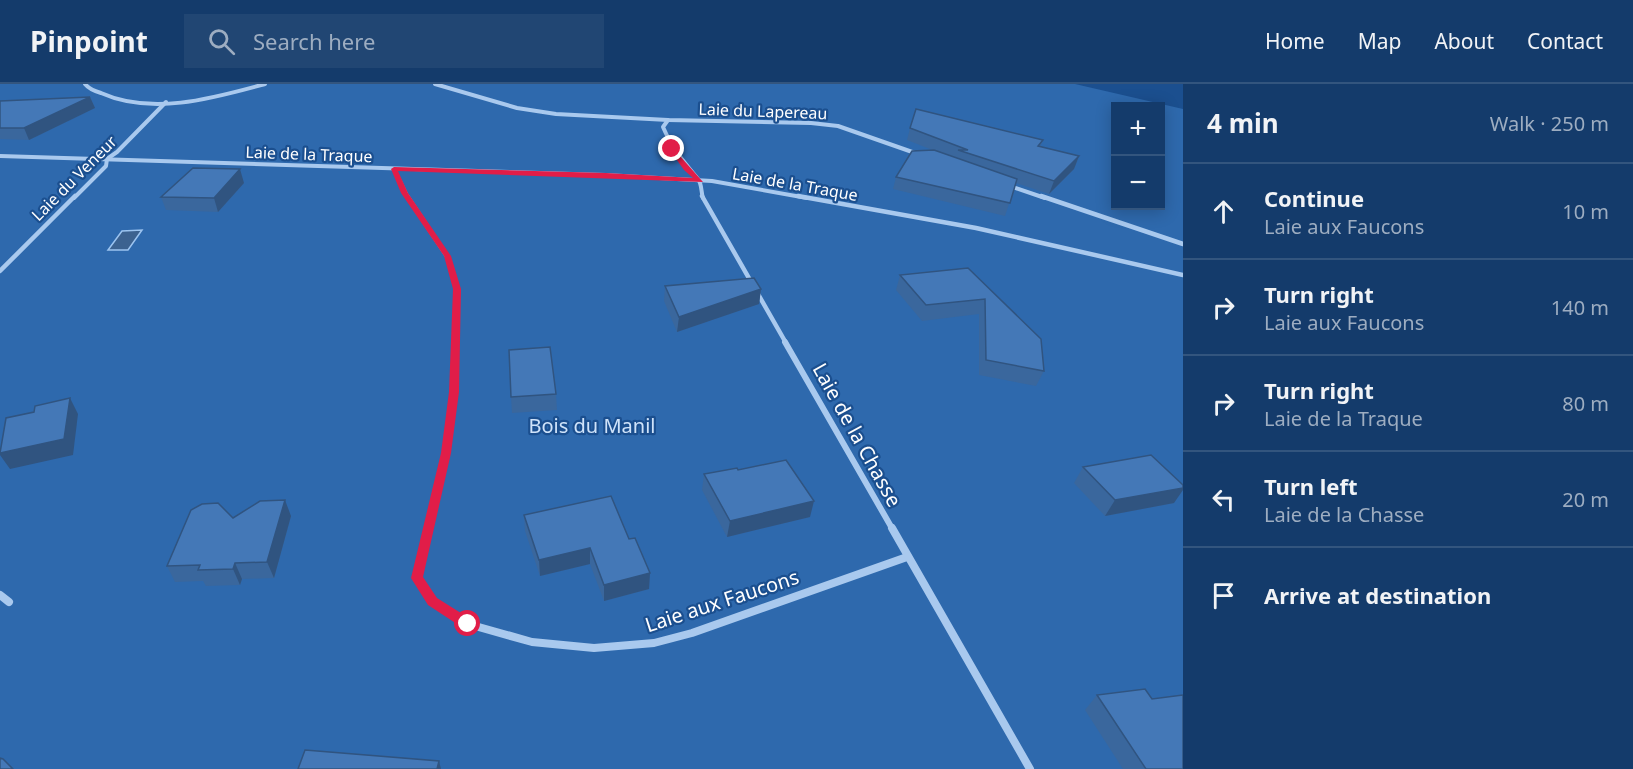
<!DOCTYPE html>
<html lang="en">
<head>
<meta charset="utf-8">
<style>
	:root { --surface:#143b6b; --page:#214673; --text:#f1f3f6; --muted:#9dadc1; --line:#33557e }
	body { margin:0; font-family:"Noto Sans",sans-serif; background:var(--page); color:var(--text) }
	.controls { position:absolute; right:18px; top:18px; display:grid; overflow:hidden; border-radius:0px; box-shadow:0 3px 15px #0003 }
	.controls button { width:54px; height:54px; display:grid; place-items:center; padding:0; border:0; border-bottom:2px solid var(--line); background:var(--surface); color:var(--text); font:30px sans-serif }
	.stop { position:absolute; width:18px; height:18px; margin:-14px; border:4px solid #e11d48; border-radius:50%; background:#fff }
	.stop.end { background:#e11d48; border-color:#fff; box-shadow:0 2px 6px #0008 }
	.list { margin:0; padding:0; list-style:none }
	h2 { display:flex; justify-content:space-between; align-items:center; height:78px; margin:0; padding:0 24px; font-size:26px }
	h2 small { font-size:20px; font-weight:400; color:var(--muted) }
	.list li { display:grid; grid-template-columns:39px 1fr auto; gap:18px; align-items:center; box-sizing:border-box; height:96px; padding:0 24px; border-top:2px solid var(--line) }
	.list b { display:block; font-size:22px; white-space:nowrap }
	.list p { margin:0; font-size:20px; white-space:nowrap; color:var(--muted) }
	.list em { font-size:20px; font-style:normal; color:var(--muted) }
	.icon { flex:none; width:33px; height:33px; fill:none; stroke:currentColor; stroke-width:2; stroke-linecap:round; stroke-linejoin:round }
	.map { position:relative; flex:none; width:1183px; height:685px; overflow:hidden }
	header { display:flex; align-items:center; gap:36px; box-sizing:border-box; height:84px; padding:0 30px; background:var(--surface); border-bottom:2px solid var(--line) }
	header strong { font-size:28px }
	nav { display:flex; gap:33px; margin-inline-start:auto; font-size:21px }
	.search { width:420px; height:54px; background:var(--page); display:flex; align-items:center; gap:15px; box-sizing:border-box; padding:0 21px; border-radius:0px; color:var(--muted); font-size:22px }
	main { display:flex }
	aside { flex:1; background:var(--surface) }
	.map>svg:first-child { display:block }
	.green { fill:#2e69ad; fill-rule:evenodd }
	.water { fill:#3c6290; stroke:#9cc4f0; stroke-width:1.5 }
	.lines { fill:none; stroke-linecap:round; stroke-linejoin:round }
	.minor-far3 { stroke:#a9c9ee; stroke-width:4 }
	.minor-far2 { stroke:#a9c9ee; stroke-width:4.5 }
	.minor-far1 { stroke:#a9c9ee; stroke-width:6 }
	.minor { stroke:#a9c9ee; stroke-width:8 }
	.wall { fill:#3a679d }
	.shaded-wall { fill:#305480 }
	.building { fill:#4478b7; stroke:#305480; stroke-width:1.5 }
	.route { fill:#e11d48 }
	.labels { text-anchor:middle; stroke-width:4.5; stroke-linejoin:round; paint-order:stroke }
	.far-street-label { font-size:16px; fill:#fff; stroke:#1b4f8f }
	.park-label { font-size:20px; fill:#cfe3fa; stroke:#1b4f8f }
	.street-label { font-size:20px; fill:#fff; stroke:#1b4f8f }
</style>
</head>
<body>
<header>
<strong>Pinpoint</strong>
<div class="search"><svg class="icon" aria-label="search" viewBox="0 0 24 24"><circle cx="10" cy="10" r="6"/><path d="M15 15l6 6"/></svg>Search here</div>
<nav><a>Home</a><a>Map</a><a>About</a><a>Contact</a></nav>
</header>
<main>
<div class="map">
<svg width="1183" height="685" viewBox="0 0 1183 685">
	<rect width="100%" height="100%" fill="#1b4f8f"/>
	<path class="green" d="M0,0H1075L1183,25V685H0ZM1116,22H1160V122H1116Z"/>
	<path class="water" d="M142,146L128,166H108L122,147Z"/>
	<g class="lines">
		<g class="minor-far3">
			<path d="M85,0C89,5 94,7 101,9C152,32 214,14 265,0"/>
			<path d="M435,0L517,24L556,30L668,36L811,39L838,42L918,70"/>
			<path d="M668,36L663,43C674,68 682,75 698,95C702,100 701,108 703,114"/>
			<path d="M0,72L606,91L712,97L807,114"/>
			<path d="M394,85L408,114"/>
			<path d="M1007,101L1045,114"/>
			<path d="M74,114L106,82L107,75L117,68L166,18"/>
		</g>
		<g class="minor-far2">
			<path d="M407,112L447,172L457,205L455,259"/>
			<path d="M702,112L786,259"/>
			<path d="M798,112L976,144L1183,191"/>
			<path d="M1041,112L1183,160"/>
			<path d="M0,187L75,112"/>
		</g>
		<g class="minor-far1">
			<path d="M785,258L893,446"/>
			<path d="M428,446L446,369L454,308L455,258"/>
		</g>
		<g class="minor">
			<path d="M429,444L417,494L433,517L468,540L532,558L594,564L654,559L692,549L907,473"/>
			<path d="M892,444L1030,685"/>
			<path d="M0,511L9,518"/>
		</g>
	</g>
	<g class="wall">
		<path d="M90,13L95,24L29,56L0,55V17Z"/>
		<path d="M910,44L1043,56L1040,63L1079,72L1074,85L1049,110L1016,99L1005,132L893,105L896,93L940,69L907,56Z"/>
		<path d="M244,99L218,128L166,126L161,113Z"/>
		<path d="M968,184L1044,287L1036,302L979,291V230L922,237L896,206L900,191Z"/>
		<path d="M665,202L761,205L759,220L677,248L664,217Z"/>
		<path d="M556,310L557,326L512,329L511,313Z"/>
		<path d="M1083,383L1174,419L1105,432L1074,399Z"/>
		<path d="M738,386L810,433L727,453L702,406L704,390Z"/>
		<path d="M524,431L629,455L650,489L649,505L604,517L590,480L540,492L525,447Z"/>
		<path d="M291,432L274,494L242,495L240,501L206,502L203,497L175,498L167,482L233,434Z"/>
		<path d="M1097,611L1183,685H1123L1085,626Z"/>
	</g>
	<g class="shaded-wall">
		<path d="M90,13L95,24L29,56L24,44Z"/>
		<path d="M1079,72L1074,85L1049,110L1054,97Z"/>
		<path d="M240,85L244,99L218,128L214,114Z"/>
		<path d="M761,205L759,220L677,248L679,233Z"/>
		<path d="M70,314L78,330L73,371L10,385L0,371V369Z"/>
		<path d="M1183,404V406L1174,419L1105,432L1115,416Z"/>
		<path d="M285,416L291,432L274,494L267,478Z"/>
		<path d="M814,417L810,433L727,453L730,437Z"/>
		<path d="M590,464V480L540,492L539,476Z"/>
		<path d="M235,479L242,495L240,501L233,485Z"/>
		<path d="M650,489L649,505L604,517V501Z"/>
		<path d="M439,677L441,685H437Z"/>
	</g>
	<g class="building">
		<path d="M90,13L24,44H0V17Z"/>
		<path d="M916,25L1043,56L1038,62L1079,72L1054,97L958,66H968L910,44Z"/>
		<path d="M934,66L1017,95L1010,119L896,93L912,67Z"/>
		<path d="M193,84L240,85L214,114L161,113Z"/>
		<path d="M968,184L1041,255L1044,287L986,276L985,215L926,221L900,191Z"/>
		<path d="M754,194L761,205L679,233L665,202Z"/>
		<path d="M550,263L556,310L511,313L509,266Z"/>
		<path d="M70,314L64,355L0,369L6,334L34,328L35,322Z"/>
		<path d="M1151,371L1183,401V404L1115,416L1083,383Z"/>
		<path d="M786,376L814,417L730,437L704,390L737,384L738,386Z"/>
		<path d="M611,412L629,455L635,454L650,489L604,501L590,464L539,476L524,431Z"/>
		<path d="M285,416L267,478L235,479L233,485L198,486L200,481L167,482L191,426L202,420L218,419L233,434L260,417Z"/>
		<path d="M1145,605L1152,615L1183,611V685H1146L1097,611Z"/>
		<path d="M305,666L439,677L437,685H298Z"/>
		<path d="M0,674L3,675L13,685H0Z"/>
	</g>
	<path class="route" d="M672,63L703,98L398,87L408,109L451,172L461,205L459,308L451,369L423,493L437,514L472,536L474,540L472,544H463L428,521L411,494L441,369L449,308L453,205L444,172L401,109L391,85L394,83L606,89L693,94L684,86L669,65Z"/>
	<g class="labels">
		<g class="far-street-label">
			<text transform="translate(763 27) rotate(2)" y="6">Laie du Lapereau</text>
			<text transform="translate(309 70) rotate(2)" y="6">Laie de la Traque</text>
			<text transform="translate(74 94) rotate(-45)" y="6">Laie du Veneur</text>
			<text transform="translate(795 100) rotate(10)" y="6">Laie de la Traque</text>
		</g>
		<g class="park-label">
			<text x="592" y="349">Bois du Manil</text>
		</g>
		<g class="street-label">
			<text transform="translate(857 351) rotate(61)" y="7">Laie de la Chasse</text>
			<text transform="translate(722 517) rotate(-18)" y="7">Laie aux Faucons</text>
		</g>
	</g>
</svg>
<div class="controls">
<button>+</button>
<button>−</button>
</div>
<div class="stop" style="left:468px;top:540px"></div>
<div class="stop end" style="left:672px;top:65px"></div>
</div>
<aside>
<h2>4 min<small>Walk · 250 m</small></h2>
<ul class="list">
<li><svg class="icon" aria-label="ahead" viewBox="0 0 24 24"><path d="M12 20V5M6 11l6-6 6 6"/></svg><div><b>Continue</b><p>Laie aux Faucons</p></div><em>10 m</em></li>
<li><svg class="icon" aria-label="right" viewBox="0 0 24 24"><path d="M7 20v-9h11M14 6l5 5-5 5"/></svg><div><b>Turn right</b><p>Laie aux Faucons</p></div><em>140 m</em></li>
<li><svg class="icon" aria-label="right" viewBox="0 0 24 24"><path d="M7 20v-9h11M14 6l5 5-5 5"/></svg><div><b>Turn right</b><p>Laie de la Traque</p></div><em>80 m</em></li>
<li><svg class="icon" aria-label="left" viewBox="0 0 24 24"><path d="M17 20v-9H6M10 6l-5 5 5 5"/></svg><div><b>Turn left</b><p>Laie de la Chasse</p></div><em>20 m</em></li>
<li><svg class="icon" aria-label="arrive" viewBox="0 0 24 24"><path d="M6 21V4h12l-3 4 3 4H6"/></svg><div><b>Arrive at destination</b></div></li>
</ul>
</aside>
</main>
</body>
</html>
